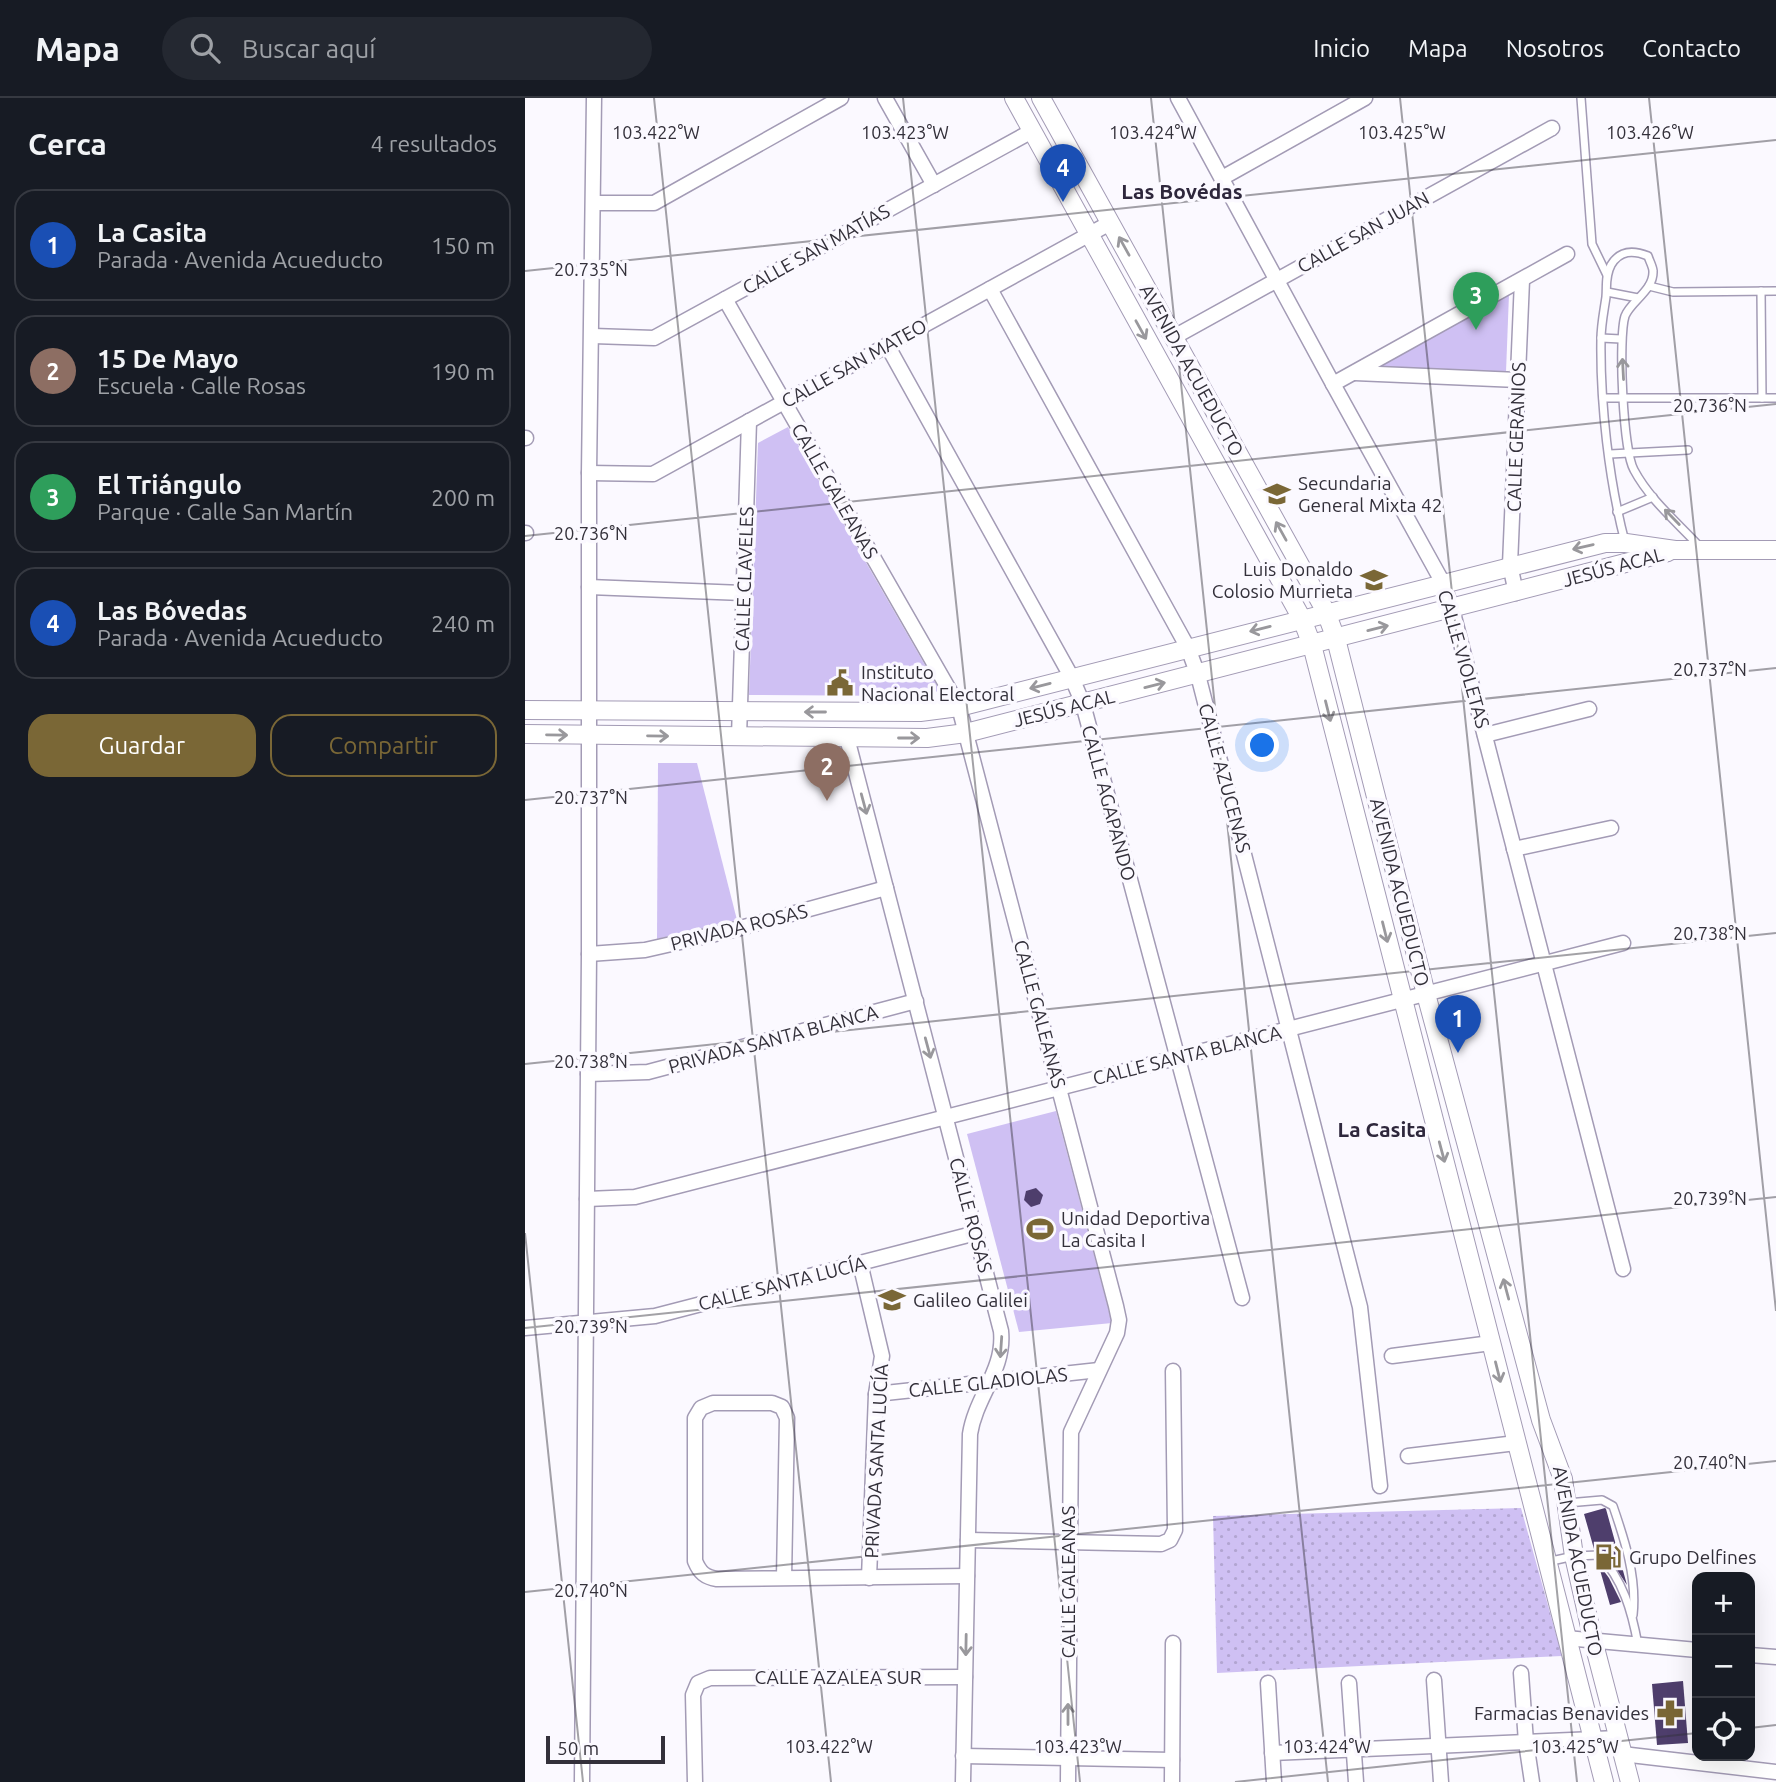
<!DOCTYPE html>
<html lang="es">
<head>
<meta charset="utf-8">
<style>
	:root { --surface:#171b24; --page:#242831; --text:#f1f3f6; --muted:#9ea1a6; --line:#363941; --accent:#7a6736 }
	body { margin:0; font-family:Ubuntu,sans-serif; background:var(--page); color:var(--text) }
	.controls { position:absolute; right:21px; bottom:21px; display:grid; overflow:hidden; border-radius:14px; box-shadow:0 7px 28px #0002 }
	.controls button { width:63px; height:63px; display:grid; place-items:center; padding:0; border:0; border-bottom:2px solid var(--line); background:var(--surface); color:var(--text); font:35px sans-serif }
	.scale { position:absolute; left:21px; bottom:18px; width:119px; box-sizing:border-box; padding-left:7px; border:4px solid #33303a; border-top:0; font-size:19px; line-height:24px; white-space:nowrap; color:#33303a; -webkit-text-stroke:5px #fbf9ff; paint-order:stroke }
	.you { position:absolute; left:738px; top:648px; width:24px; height:24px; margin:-18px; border:5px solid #fff; border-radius:50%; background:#1a73e8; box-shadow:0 0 0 10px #1a73e833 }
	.badge { display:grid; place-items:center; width:46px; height:46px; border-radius:50%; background:var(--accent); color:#fff; font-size:23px; font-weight:700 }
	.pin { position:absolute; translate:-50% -58px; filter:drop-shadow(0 2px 4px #0008) }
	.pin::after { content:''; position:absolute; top:37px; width:24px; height:21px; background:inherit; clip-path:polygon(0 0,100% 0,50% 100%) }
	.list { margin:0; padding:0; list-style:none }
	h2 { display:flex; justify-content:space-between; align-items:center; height:91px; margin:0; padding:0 28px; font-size:30px }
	h2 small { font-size:23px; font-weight:400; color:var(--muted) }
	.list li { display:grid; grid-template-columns:46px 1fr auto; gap:21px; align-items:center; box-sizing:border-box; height:112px; margin:0 14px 14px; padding:0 14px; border:2px solid var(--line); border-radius:21px }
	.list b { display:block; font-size:26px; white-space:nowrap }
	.list p { margin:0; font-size:23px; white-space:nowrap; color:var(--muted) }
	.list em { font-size:23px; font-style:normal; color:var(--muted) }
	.actions { display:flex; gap:14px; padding:21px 28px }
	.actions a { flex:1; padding:16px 0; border:2px solid var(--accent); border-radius:21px; text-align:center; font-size:24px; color:var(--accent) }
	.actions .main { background:var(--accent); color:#fff }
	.icon { flex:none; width:38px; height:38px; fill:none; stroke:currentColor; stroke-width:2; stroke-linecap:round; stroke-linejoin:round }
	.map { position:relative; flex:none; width:1251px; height:1684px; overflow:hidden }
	header { display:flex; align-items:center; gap:42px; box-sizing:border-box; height:98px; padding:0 35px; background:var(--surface); border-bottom:2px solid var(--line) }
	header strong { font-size:33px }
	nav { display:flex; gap:38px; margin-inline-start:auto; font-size:24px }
	.search { width:490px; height:63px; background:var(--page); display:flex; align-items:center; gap:18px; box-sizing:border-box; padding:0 24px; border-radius:38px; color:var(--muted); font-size:26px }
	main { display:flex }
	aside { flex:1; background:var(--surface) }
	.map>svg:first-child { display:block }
	.grass { fill:url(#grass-dots) }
	.green { fill:#cfc0f3 }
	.building { fill:#4e3e6c }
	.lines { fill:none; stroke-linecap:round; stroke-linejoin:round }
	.service-casing { stroke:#a39bb5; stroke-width:10 }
	.minor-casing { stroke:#a39bb5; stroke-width:17 }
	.tertiary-casing { stroke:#a39bb5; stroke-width:20 }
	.service { stroke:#fff; stroke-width:7 }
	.minor { stroke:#fff; stroke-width:14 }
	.tertiary { stroke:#fff; stroke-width:18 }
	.oneway { stroke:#99989c }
	.ticks { fill:none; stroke:#33303a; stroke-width:2; stroke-opacity:0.45 }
	.labels { text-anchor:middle; stroke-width:7; stroke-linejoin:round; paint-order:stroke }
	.street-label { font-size:19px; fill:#33303a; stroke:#fbf9ff }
	.poi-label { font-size:19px; fill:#33303a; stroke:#fbf9ff; text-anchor:start }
	.neighbourhood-label { font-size:21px; font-weight:bold; fill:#2e273c; stroke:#fbf9ff }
	.ticks-label { font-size:18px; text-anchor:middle; fill:#33303a; stroke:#fbf9ff; stroke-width:7; stroke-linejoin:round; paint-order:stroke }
</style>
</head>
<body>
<header>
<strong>Mapa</strong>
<div class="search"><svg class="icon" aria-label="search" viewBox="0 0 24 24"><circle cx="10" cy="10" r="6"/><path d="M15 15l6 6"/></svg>Buscar aquí</div>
<nav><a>Inicio</a><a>Mapa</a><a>Nosotros</a><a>Contacto</a></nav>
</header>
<main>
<aside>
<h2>Cerca<small>4 resultados</small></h2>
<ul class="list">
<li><span class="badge" style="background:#1a4fb4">1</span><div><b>La Casita</b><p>Parada · Avenida Acueducto</p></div><em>150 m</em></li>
<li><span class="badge" style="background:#8d6e63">2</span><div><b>15 De Mayo</b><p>Escuela · Calle Rosas</p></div><em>190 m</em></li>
<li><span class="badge" style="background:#2e9e5b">3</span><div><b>El Triángulo</b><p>Parque · Calle San Martín</p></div><em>200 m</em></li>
<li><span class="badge" style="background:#1a4fb4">4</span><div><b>Las Bóvedas</b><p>Parada · Avenida Acueducto</p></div><em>240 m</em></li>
</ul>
<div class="actions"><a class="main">Guardar</a><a>Compartir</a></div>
</aside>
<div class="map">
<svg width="1251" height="1684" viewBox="0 0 1251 1684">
	<defs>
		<pattern id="grass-dots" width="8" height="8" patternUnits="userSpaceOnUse" patternTransform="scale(1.75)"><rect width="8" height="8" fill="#cfc0f3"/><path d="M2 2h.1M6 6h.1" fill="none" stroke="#b2a5d1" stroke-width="1.8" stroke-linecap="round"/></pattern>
	</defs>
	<rect width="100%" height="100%" fill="#fbf9ff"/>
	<path class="grass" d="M996,1410L1037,1558L692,1575L688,1418Z"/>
	<g class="green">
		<path d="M984,196L981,274L853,269Z"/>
		<path d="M263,329L415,593L382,598L224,597L233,345Z"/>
		<path d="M133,665H172L212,822L132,841Z"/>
		<path d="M531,1013L587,1225L494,1234L442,1036Z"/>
	</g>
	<g class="building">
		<path d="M511,1090L518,1097L515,1106L506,1109L499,1102L501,1093Z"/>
		<path d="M1080,1410L1081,1411L1102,1487L1079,1453L1069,1451L1059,1416Z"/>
		<path d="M1073,1465L1084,1480L1096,1504L1085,1507Z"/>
		<path d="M1158,1583L1163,1645L1132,1647L1127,1586Z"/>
	</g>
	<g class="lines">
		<g class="service-casing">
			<g id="service">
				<path d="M1056,0L1067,146L1082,177"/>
				<path d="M1124,188L1148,194L1251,193"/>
				<path d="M1236,193L1237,300"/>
				<path d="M1082,194L1113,200"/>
				<path d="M1076,240L1096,241"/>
				<path d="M1078,300H1251"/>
				<path d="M1085,356L1163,352"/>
				<path d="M1092,414L1128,399"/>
				<path d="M1100,444C1084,383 1075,305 1076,241C1076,227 1079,213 1081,199C1082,188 1080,178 1086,167C1095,152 1108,152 1123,158C1124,162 1128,169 1128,173C1129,192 1106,203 1100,218C1093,240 1098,353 1109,372C1125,402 1153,425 1175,449"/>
				<path d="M1042,1405L1077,1402L1088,1408C1100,1443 1112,1479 1108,1517"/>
				<path d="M1022,1464L1049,1458L1074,1457C1098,1481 1107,1514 1113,1547"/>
			</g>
		</g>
		<g class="minor-casing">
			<g id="minor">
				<path d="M360,0L409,87"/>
				<path d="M653,0L808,286L918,485L927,511L1098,1171"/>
				<path d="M697,80L840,0"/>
				<path d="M69,105H129L316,0"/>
				<path d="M465,191L663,550L673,577L835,1209L855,1388"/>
				<path d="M200,201L434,609L591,1208L594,1222L592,1235L546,1334L543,1684"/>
				<path d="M68,238L129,240L507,33"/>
				<path d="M649,239L1027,30"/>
				<path d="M362,247L547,580L558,606L717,1200"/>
				<path d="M830,275L993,282"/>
				<path d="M808,286L1042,156"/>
				<path d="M0,340H1"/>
				<path d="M64,375L128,376L585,125"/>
				<path d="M0,435H1"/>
				<path d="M64,489L218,495"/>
				<path d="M991,495L985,467L997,182"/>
				<path d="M960,637L1064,611"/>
				<path d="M214,639L224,323"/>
				<path d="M322,640L476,1233C480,1272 451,1298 445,1336L438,1684"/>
				<path d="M989,751L1086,730"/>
				<path d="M64,856L120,852L208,832L361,790"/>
				<path d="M63,976L123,974L391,903"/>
				<path d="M62,1101L110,1099L1098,845"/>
				<path d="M335,1165L357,1258L351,1296L344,1480"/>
				<path d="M0,1230L130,1218L451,1135"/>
				<path d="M867,1258L966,1245"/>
				<path d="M351,1296L574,1272"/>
				<path d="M883,1358L991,1345"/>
				<path d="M443,1442L636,1446L645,1442L650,1432L648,1273"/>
				<path d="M259,1480L262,1320L257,1309L247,1305H188L176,1310L170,1320V1463C175,1475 180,1479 192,1481L442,1478"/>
				<path d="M1041,1540L1172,1552"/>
				<path d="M1225,1557L1251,1559"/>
				<path d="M996,1575L1001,1644L1007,1684"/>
				<path d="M909,1582L916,1684"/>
				<path d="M743,1585L749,1684"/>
				<path d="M824,1585L831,1684"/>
				<path d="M747,1655L1093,1640"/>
				<path d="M1097,1656L1251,1674"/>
				<path d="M438,1658L647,1662"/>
				<path d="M57,1684L64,856V375L69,0"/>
				<path d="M170,1684L168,1597L173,1585L185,1580L440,1579"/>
				<path d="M647,1684L648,1545"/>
			</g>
		</g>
		<g class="tertiary-casing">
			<g id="tertiary">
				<path d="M489,0L777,521L787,547L1079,1684"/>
				<path d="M516,0L801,514L811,541L901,896L1016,1322L1038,1381L1049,1458L1068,1542L1105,1684"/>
				<path d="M0,612L395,614L434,609L1080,445H1101L1150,452H1251"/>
				<path d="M0,636L402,640L441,635L1143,454"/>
			</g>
		</g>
		<use href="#service" class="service"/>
		<use href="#minor" class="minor"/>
		<use href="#tertiary" class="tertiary"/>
	</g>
	<defs><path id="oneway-shaft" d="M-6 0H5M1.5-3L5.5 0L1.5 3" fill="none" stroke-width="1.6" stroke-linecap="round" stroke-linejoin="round" transform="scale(1.75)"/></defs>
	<g class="oneway">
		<use href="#oneway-shaft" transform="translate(599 148) rotate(-119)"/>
		<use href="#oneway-shaft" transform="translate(616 232) rotate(61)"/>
		<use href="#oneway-shaft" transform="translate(1098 271) rotate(-93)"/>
		<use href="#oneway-shaft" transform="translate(1147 419) rotate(-134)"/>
		<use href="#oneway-shaft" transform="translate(756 433) rotate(-119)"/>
		<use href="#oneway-shaft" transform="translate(1058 449) rotate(167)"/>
		<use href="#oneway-shaft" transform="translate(853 530) rotate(-14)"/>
		<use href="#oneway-shaft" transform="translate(735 531) rotate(166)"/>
		<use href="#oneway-shaft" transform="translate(630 587) rotate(-14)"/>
		<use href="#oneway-shaft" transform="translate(515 588) rotate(166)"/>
		<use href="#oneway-shaft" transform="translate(803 613) rotate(76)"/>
		<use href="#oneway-shaft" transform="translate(290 614) rotate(-180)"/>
		<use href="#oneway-shaft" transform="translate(32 637) rotate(1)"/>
		<use href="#oneway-shaft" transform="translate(133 638) rotate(1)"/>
		<use href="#oneway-shaft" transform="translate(384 640)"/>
		<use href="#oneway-shaft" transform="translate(339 706) rotate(75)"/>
		<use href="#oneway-shaft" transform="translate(860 834) rotate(76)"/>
		<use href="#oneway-shaft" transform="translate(403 950) rotate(75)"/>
		<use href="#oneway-shaft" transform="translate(917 1054) rotate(75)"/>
		<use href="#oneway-shaft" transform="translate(981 1191) rotate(-105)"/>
		<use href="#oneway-shaft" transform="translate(476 1249) rotate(94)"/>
		<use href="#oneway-shaft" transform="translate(973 1274) rotate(76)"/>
		<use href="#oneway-shaft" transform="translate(441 1547) rotate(91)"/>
		<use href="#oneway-shaft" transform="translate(543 1616) rotate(-90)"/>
	</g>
	<path class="ticks" d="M129,0L306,1684M378,0L555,1684M626,0L803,1684M875,0L1052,1684M1124,0L1251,1213M0,173L1251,42M0,438L1251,306M0,702L1251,570M0,966L1251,835M0,1135L58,1684M0,1230L1251,1099M0,1494L1251,1363M1225,1630L1251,1627M710,1684L1172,1635"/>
	<defs>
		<g id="school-bare" transform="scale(2.1)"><path d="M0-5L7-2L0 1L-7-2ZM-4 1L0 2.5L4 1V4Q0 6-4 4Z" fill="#7a6736" stroke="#fbf9ff" stroke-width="2.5" paint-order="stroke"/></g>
		<g id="civic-bare" transform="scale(2.1)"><path d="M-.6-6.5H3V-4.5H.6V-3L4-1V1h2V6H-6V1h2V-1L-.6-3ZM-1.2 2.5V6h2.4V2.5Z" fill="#7a6736" stroke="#fbf9ff" stroke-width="2.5" paint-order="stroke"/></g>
		<g id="stadium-bare" transform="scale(2.1)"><path d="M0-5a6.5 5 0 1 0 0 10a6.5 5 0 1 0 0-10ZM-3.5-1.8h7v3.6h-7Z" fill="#7a6736" stroke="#fbf9ff" stroke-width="2.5" paint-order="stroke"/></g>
		<g id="fuel-bare" transform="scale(2.1)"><path d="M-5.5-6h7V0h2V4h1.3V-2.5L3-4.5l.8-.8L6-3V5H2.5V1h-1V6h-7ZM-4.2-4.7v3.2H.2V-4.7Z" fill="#7a6736" stroke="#fbf9ff" stroke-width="2.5" paint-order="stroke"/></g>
		<g id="pharmacy-bare" transform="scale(2.1)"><path d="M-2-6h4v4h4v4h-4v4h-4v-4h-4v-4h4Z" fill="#7a6736" stroke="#fbf9ff" stroke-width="2.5" paint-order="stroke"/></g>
	</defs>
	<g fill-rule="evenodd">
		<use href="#school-bare" x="752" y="396"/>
		<use href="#school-bare" x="849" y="482"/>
		<use href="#civic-bare" x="315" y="585"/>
		<use href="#stadium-bare" x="515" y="1131"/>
		<use href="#school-bare" x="367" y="1202"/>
		<use href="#fuel-bare" x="1083" y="1459"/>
		<use href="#pharmacy-bare" x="1145" y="1615"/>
	</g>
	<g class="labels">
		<g class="street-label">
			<text transform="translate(838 134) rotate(-29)" y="7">CALLE SAN JUAN</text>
			<text transform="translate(291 151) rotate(-29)" y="7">CALLE SAN MATÍAS</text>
			<text transform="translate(329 265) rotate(-29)" y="7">CALLE SAN MATEO</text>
			<text transform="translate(667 272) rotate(61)" y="7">AVENIDA ACUEDUCTO</text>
			<text transform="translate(991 339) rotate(-88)" y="7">CALLE GERANIOS</text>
			<text transform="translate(310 393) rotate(60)" y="7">CALLE GALEANAS</text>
			<text transform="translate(1088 469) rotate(-15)" y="7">JESÚS ACAL</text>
			<text transform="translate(219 481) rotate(-88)" y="7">CALLE CLAVELES</text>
			<text transform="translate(939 561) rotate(74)" y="7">CALLE VIOLETAS</text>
			<text transform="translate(539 610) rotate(-14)" y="7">JESÚS ACAL</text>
			<text transform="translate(700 680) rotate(75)" y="7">CALLE AZUCENAS</text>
			<text transform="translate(584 705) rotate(75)" y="7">CALLE AGAPANDO</text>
			<text transform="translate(875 794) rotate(76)" y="7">AVENIDA ACUEDUCTO</text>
			<text transform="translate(214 829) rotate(-14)" y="7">PRIVADA ROSAS</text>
			<text transform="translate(515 916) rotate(75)" y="7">CALLE GALEANAS</text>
			<text transform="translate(248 941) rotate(-15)" y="7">PRIVADA SANTA BLANCA</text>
			<text transform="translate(662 957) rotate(-14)" y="7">CALLE SANTA BLANCA</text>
			<text transform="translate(446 1117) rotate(75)" y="7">CALLE ROSAS</text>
			<text transform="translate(257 1185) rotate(-14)" y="7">CALLE SANTA LUCÍA</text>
			<text transform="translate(463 1284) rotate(-6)" y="7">CALLE GLADIOLAS</text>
			<text transform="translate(351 1363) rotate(-87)" y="7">PRIVADA SANTA LUCÍA</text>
			<text transform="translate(1053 1463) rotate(79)" y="7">AVENIDA ACUEDUCTO</text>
			<text transform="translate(543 1484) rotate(-90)" y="7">CALLE GALEANAS</text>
			<text x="313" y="1586">CALLE AZALEA SUR</text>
		</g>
		<g class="poi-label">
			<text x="773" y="392">Secundaria<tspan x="773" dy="22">General Mixta 42</tspan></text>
			<text x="828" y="478" text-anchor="end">Luis Donaldo<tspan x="828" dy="22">Colosio Murrieta</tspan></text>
			<text x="336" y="581">Instituto<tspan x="336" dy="22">Nacional Electoral</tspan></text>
			<text x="536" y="1127">Unidad Deportiva<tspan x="536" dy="22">La Casita I</tspan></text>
			<text x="388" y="1209">Galileo Galilei</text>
			<text x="1104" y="1466">Grupo Delfines</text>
			<text x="1124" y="1622" text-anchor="end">Farmacias Benavides</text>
		</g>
		<g class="neighbourhood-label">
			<text x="657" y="101">Las Bovédas</text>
			<text x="857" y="1039">La Casita</text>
		</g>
	</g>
	<g class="ticks-label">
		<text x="131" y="41">103.422°W</text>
		<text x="380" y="41">103.423°W</text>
		<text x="628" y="41">103.424°W</text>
		<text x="877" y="41">103.425°W</text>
		<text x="1125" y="41">103.426°W</text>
		<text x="66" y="178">20.735°N</text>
		<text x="1185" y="314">20.736°N</text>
		<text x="66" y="442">20.736°N</text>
		<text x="1185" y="578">20.737°N</text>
		<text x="66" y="706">20.737°N</text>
		<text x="1185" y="842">20.738°N</text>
		<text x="66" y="970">20.738°N</text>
		<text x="1185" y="1107">20.739°N</text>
		<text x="66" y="1235">20.739°N</text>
		<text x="1185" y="1371">20.740°N</text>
		<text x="66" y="1499">20.740°N</text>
		<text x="304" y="1655">103.422°W</text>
		<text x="553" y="1655">103.423°W</text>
		<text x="802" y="1655">103.424°W</text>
		<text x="1050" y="1655">103.425°W</text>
	</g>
</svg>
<div class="controls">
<button>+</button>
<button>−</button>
<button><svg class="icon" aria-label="locate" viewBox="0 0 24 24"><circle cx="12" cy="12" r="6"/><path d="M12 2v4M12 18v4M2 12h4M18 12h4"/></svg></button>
</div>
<div class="scale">50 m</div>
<div class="you"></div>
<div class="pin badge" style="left:933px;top:955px;background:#1a4fb4">1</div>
<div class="pin badge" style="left:302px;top:703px;background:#8d6e63">2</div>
<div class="pin badge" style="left:951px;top:232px;background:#2e9e5b">3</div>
<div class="pin badge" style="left:538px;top:104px;background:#1a4fb4">4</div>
</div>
</main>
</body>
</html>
